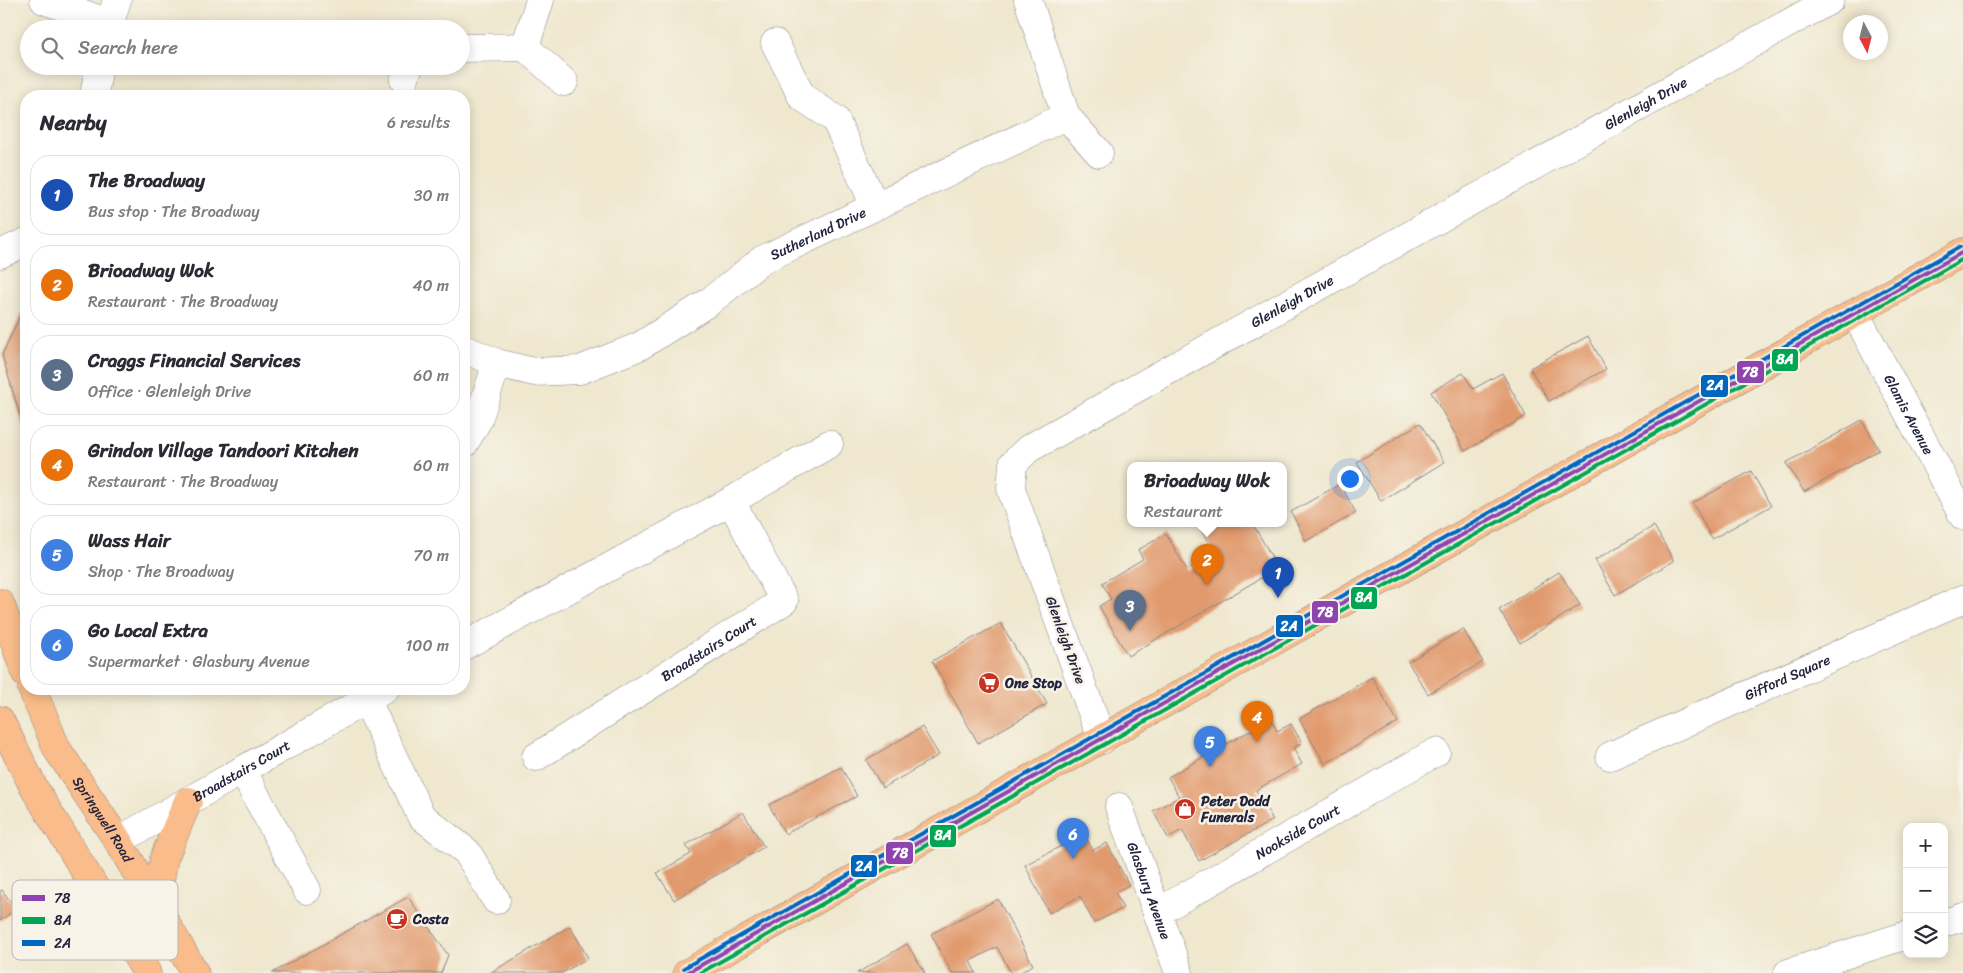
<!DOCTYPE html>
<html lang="en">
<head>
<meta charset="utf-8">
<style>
	:root { --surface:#fff; --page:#f7f7f7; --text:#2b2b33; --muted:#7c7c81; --line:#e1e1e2; --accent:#7c3aed }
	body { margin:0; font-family:Sriracha,sans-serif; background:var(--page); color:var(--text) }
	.controls { position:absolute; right:15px; bottom:15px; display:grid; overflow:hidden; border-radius:10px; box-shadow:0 2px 12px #0003 }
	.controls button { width:45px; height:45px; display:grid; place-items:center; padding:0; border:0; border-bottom:1px solid var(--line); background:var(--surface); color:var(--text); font:25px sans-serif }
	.compass { position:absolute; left:1843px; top:15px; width:45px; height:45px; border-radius:50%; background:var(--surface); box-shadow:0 2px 12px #0003; rotate:173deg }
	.you { position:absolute; left:1349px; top:478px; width:18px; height:18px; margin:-12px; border:4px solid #fff; border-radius:50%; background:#1a73e8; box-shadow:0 0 0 8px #1a73e833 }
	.badge { display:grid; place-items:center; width:32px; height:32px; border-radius:50%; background:var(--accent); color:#fff; font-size:16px; font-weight:700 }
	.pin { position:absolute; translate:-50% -41px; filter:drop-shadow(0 1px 2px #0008) }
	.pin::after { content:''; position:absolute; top:26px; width:18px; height:15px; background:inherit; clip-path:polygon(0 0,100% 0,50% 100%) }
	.popup { position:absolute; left:1127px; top:462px; width:160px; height:65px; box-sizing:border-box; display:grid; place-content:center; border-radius:10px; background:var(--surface); filter:drop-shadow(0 1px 4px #0005); font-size:16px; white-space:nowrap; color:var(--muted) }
	.popup b { font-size:19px; color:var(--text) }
	.popup::after { content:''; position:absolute; left:50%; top:100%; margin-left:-10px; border:10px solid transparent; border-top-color:var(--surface) }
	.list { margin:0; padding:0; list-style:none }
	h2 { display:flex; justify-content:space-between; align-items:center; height:65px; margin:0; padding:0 20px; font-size:21px }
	h2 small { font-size:16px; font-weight:400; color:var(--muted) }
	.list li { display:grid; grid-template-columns:32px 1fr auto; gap:15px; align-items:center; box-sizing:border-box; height:80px; margin:0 10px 10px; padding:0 10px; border:1px solid var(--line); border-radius:20px }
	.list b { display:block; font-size:19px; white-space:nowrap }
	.list p { margin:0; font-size:16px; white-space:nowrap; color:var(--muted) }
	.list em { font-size:16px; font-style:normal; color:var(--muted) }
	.icon { flex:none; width:28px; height:28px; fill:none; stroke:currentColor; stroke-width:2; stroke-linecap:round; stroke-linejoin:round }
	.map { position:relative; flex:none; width:1963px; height:973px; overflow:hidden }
	.search { position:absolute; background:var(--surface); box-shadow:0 2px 12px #0003; left:20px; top:20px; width:450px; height:55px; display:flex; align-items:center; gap:12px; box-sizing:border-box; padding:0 18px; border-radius:28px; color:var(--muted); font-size:19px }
	.panel { position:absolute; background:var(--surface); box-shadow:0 2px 12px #0003; left:20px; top:90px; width:450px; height:605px; border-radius:20px }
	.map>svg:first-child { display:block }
	.building { fill:#e19a6d }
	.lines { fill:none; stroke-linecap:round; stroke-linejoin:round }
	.minor-casing { stroke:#888484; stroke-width:29 }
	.major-casing { stroke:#888484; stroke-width:29 }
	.minor { stroke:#fff; stroke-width:28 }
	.major { stroke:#f9bc8a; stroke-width:28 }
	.bus-1-casing { stroke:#f7f3e8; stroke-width:8 }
	.bus-2-casing { stroke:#f7f3e8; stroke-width:8 }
	.bus-3-casing { stroke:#f7f3e8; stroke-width:8 }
	.bus-1 { stroke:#8e44ad; stroke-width:4 }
	.bus-2 { stroke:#00a651; stroke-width:4 }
	.bus-3 { stroke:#0065bd; stroke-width:4 }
	.labels { text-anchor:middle; stroke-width:5; stroke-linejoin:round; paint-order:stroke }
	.street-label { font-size:14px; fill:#22223b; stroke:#f7f3e8 }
	.poi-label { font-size:14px; font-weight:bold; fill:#22223b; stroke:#f7f3e8; text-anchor:start }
	.key { fill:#f7f3e8; stroke:#b7b4b4; stroke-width:1 }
	.key-label { font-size:14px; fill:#22223b }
	.line-badge { stroke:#f7f3e8; stroke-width:2 }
	.badge-label { font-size:14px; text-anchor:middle; font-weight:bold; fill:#fff }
</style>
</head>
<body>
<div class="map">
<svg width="1963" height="973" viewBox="0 0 1963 973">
	<rect width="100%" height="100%" fill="#f7f3e8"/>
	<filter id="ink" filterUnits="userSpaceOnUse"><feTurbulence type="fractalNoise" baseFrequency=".02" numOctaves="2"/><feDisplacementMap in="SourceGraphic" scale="10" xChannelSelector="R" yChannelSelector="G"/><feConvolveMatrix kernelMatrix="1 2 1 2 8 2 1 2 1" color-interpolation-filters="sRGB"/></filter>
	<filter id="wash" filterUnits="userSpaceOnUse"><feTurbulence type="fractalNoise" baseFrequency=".0096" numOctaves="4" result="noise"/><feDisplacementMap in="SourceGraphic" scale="20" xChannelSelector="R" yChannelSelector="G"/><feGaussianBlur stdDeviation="1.12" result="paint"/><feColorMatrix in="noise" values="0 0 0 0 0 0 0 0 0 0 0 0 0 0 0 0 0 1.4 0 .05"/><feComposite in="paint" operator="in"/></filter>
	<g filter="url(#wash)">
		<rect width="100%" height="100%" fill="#efe7ce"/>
		<g id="blocks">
			<g class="building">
				<path d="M26,303V436L2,355Z"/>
				<path d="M1588,336L1606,369L1549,401L1530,368Z"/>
				<path d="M1463,373L1473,389L1502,373L1526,416L1465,451L1431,392Z"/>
				<path d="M1862,420L1879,450L1804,492L1786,463Z"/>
				<path d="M1420,423L1444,462L1381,501L1357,462Z"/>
				<path d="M1751,471L1771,506L1712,539L1693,503Z"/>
				<path d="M1340,484L1356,513L1306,541L1291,512Z"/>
				<path d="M1200,524H1253L1278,568L1128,656L1099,606L1111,599L1102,583L1143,559L1138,550L1166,534L1187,570L1215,554L1198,525Z"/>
				<path d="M1654,526L1674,561L1615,595L1595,560Z"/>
				<path d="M1559,572L1580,605L1520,643L1499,610Z"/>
				<path d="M1001,623L1047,704L978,743L932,661Z"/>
				<path d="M1463,629L1483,662L1428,694L1408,662Z"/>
				<path d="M1372,677L1398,722L1325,764L1299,719Z"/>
				<path d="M1271,719L1277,731L1291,724L1302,743L1293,748L1302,764L1256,790L1273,820L1199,861L1182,830L1168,838L1153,811L1179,797L1168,777Z"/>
				<path d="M922,727L939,755L883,788L866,760Z"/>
				<path d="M841,767L857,796L785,834L769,805Z"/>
				<path d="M743,812L764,847L674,900L657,873L691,854L686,845Z"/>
				<path d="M1084,834L1093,850L1107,843L1129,885L1115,892L1123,908L1094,923L1080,896L1049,913L1025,865Z"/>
				<path d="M2,890L16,909L0,921V891Z"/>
				<path d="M408,897L448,955L441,973H272Z"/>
				<path d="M998,899L1033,965L1019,973H1011L997,947L970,961L976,973H952L931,934Z"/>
				<path d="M570,926L588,958L562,973H490Z"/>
				<path d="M907,944L925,973H857Z"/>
			</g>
		</g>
	</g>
	<g filter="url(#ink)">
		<use href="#blocks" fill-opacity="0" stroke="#888484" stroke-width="1"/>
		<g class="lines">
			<g class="minor-casing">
				<g id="minor">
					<path d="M44,0L109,23"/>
					<path d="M108,29L117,0"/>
					<path d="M775,43L802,97L835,119L875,206"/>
					<path d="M525,47L564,82"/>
					<path d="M461,48L525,47L540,0"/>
					<path d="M404,80L409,66"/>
					<path d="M94,96L99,66"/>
					<path d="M1066,116L1099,153"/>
					<path d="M0,254L26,242"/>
					<path id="s1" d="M1855,313L1963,516"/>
					<path id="s2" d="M464,349L497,363L534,372L580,370L640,346L709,302L762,260L1066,116L1028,0"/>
					<path d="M464,444L478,420L497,363"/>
					<path d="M464,646L731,501L829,444"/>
					<path d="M366,699L421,816L467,852L496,900"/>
					<path id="s3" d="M1102,740L1011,489L1013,464L1028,449L1830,0"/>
					<path id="s4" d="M1610,756L1963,599"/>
					<path id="s5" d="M536,757L784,601L731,501"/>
					<path d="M242,770L307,890"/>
					<path id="s6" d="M1119,807L1179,973"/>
					<path id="s7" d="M118,841L385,689"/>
					<path id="s8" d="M1158,912L1436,752"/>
					<path d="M1944,923L1963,917"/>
					<path d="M1788,973L1907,935"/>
				</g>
			</g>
			<g class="major-casing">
				<g id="major">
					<path d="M0,603L26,674"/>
					<path id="s9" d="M32,689L57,749L118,841L195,973"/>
					<path d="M0,720L34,788L147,973"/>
					<path d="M156,904L164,858L188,801"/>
					<path d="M687,973L1963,252"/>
				</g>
			</g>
			<use href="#minor" class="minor"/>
			<use href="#major" class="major"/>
			<g class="bus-1-casing">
				<path id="bus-1" d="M687,973L1963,252"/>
			</g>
			<g class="bus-2-casing">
				<path id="bus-2" d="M700,973L1963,259"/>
			</g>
			<g class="bus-3-casing">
				<path id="bus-3" d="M684,968L1960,247"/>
			</g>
			<use href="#bus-1" class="bus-1"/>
			<use href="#bus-2" class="bus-2"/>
			<use href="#bus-3" class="bus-3"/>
		</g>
	</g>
	<defs>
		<g id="supermarket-disc" transform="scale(1.125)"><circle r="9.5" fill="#c8321e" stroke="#f7f3e8"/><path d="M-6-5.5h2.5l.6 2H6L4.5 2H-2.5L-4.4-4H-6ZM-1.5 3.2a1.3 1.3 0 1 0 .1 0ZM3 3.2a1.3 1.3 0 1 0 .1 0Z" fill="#fff"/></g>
		<g id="shop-disc" transform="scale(1.125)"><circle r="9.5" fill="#c8321e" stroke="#f7f3e8"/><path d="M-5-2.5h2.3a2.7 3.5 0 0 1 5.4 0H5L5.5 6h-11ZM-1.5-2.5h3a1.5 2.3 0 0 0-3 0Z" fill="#fff"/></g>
		<g id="cafe-disc" transform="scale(1.125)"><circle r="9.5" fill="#c8321e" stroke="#f7f3e8"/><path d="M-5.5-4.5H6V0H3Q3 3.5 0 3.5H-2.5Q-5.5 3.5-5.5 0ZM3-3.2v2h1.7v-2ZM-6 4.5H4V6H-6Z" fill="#fff"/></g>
	</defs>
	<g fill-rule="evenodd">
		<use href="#supermarket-disc" x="989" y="683"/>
		<use href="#shop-disc" x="1185" y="809"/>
		<use href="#cafe-disc" x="397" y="919"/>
	</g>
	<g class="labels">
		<g class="street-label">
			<text dy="5" stroke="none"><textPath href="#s3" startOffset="1021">Glenleigh Drive</textPath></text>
			<text dy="5" stroke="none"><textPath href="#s2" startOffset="396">Sutherland Drive</textPath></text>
			<text dy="5" stroke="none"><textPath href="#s3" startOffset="616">Glenleigh Drive</textPath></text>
			<text dy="5" stroke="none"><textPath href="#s1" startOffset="115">Glamis Avenue</textPath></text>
			<text transform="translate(1066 640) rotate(70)" y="5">Glenleigh Drive</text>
			<text dy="5" stroke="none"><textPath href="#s5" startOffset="204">Broadstairs Court</textPath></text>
			<text dy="5" stroke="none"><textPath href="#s4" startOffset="194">Gifford Square</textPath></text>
			<text dy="5" stroke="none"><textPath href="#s7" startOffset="142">Broadstairs Court</textPath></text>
			<text dy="5" stroke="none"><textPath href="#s9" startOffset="149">Springwell Road</textPath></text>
			<text dy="5" stroke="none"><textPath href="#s8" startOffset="161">Nookside Court</textPath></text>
			<text dy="5" stroke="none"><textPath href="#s6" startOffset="89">Glasbury Avenue</textPath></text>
		</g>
		<g class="poi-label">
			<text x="1005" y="688">One Stop</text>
			<text x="1201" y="806">Peter Dodd<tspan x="1201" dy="16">Funerals</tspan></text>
			<text x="413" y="924">Costa</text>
		</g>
	</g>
	<rect x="12" y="880" width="166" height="80" rx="8" class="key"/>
	<rect x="22" y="895" width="23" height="6" fill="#8e44ad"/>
	<rect x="22" y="917" width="23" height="7" fill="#00a651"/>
	<rect x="22" y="940" width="23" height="6" fill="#0065bd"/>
	<g class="key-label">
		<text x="54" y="903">78</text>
		<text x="54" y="925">8A</text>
		<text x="54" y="948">2A</text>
	</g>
	<g class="line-badge">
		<rect x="1771" y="348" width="28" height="24" rx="5" fill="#00a651"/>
		<rect x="1736" y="360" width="29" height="24" rx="5" fill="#8e44ad"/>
		<rect x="1700" y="374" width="29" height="24" rx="5" fill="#0065bd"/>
		<rect x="1350" y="586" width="28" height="24" rx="5" fill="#00a651"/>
		<rect x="1311" y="600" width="28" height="24" rx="5" fill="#8e44ad"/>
		<rect x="1275" y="614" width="29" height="24" rx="5" fill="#0065bd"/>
		<rect x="929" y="824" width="28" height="24" rx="5" fill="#00a651"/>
		<rect x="885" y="841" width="29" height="24" rx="5" fill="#8e44ad"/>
		<rect x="850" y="854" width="28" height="24" rx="5" fill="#0065bd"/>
	</g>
	<g class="badge-label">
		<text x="1785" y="364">8A</text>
		<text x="1750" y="377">78</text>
		<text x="1715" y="390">2A</text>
		<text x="1364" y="602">8A</text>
		<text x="1325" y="617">78</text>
		<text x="1289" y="631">2A</text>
		<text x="943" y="840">8A</text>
		<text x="900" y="858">78</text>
		<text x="864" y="871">2A</text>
	</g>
</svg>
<div class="controls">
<button>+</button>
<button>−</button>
<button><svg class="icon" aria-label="layers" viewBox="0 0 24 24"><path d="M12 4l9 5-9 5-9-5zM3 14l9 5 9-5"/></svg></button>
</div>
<svg class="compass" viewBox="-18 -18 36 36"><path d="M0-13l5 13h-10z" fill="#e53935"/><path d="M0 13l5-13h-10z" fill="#7c7c81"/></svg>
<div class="you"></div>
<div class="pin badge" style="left:1278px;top:598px;background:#1a4fb4">1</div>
<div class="pin badge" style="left:1207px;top:585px;background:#e8710a">2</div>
<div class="popup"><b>Brioadway Wok</b>Restaurant</div>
<div class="pin badge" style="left:1130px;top:631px;background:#5c6f8a">3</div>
<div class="pin badge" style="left:1257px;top:742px;background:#e8710a">4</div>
<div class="pin badge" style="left:1210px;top:767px;background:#3f7fe0">5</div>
<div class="pin badge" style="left:1073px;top:859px;background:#3f7fe0">6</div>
<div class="search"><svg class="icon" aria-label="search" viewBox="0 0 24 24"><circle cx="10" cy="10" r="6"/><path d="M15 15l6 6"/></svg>Search here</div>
<section class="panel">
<h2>Nearby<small>6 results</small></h2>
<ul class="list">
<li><span class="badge" style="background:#1a4fb4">1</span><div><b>The Broadway</b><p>Bus stop · The Broadway</p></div><em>30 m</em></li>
<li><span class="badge" style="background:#e8710a">2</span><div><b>Brioadway Wok</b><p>Restaurant · The Broadway</p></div><em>40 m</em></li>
<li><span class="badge" style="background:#5c6f8a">3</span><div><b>Craggs Financial Services</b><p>Office · Glenleigh Drive</p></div><em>60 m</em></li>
<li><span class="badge" style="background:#e8710a">4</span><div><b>Grindon Village Tandoori Kitchen</b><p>Restaurant · The Broadway</p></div><em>60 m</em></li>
<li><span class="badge" style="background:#3f7fe0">5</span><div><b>Wass Hair</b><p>Shop · The Broadway</p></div><em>70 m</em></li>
<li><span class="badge" style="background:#3f7fe0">6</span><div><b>Go Local Extra</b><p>Supermarket · Glasbury Avenue</p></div><em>100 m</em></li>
</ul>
</section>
</div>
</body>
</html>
